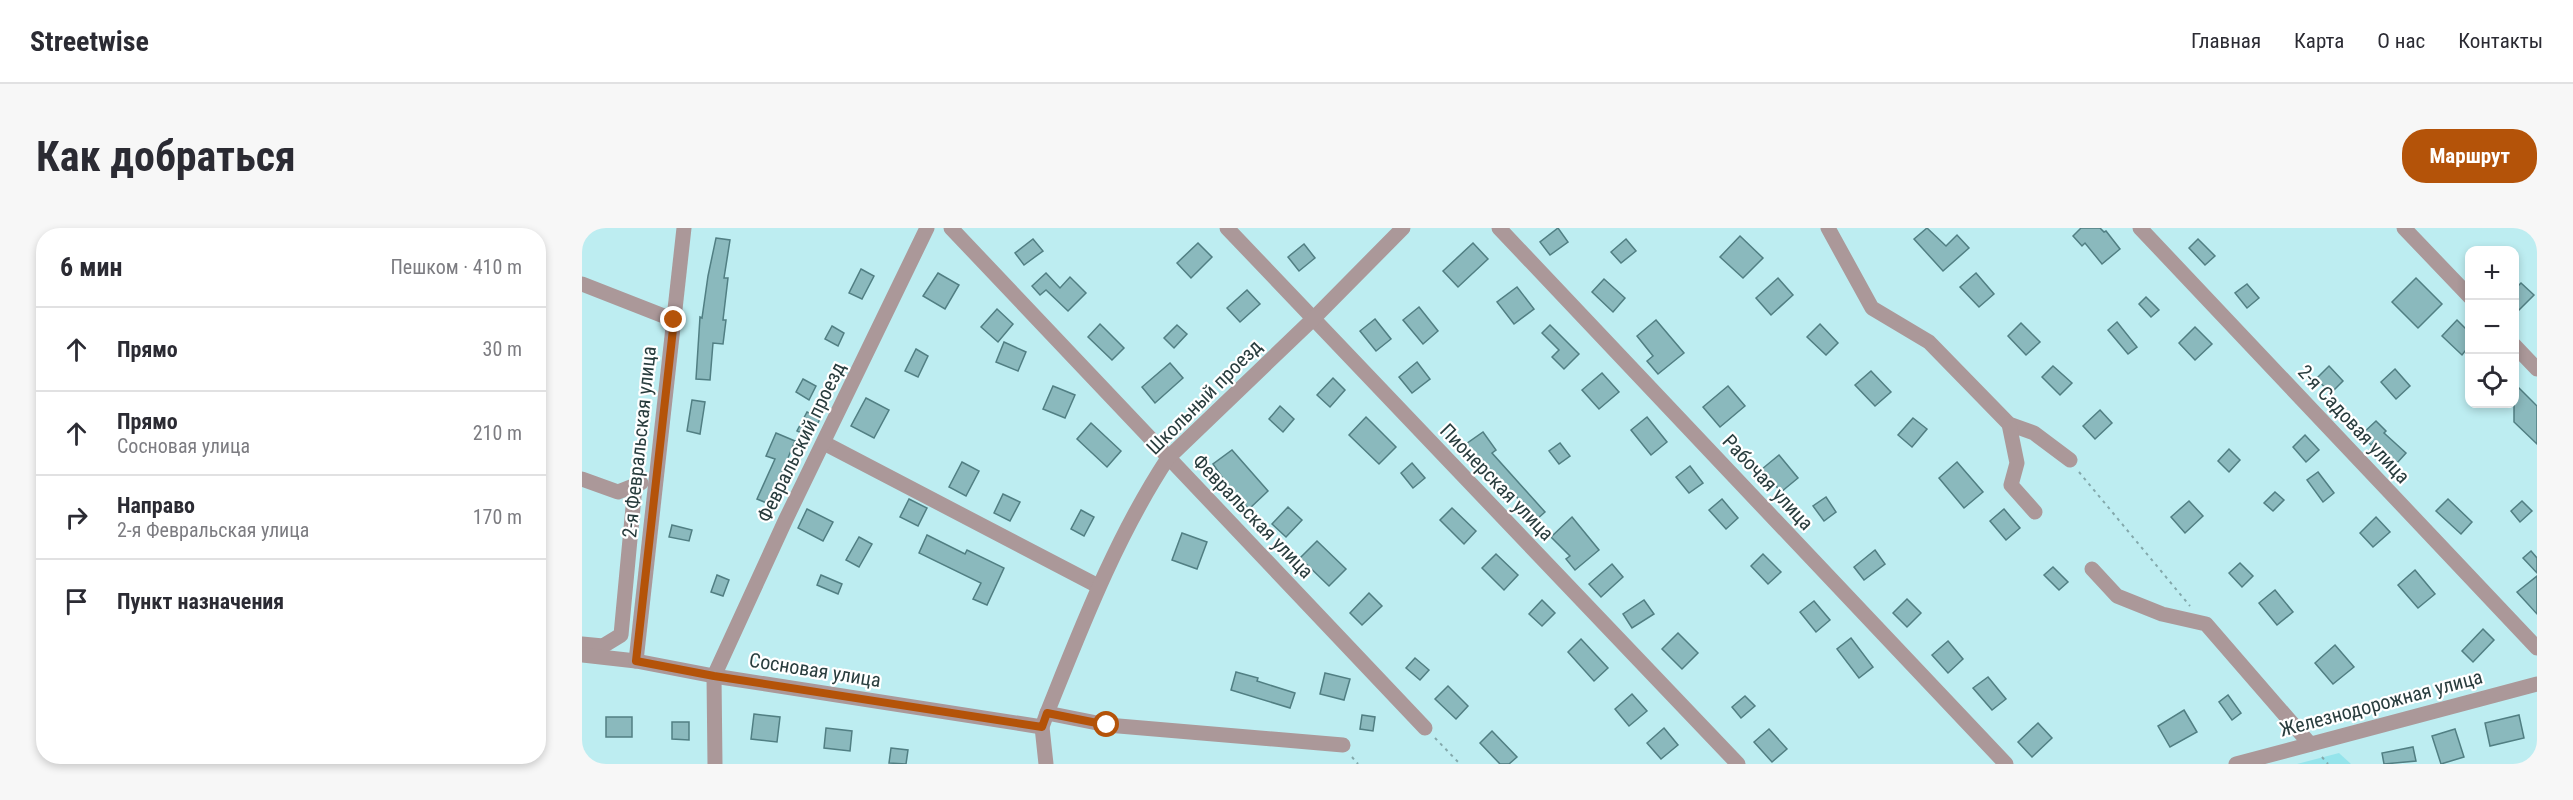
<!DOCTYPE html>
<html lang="ru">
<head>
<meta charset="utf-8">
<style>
	:root { --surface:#fff; --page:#f7f7f7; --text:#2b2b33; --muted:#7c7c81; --line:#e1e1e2; --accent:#b45309 }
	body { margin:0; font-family:"Roboto Condensed",sans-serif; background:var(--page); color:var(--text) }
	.controls { position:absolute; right:18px; top:18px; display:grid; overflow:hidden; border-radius:12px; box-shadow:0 3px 9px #0003 }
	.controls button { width:54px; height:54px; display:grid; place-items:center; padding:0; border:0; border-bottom:2px solid var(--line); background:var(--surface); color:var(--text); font:30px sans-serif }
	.stop { position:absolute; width:18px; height:18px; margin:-14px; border:4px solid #b45309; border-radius:50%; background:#fff }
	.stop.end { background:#b45309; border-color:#fff; box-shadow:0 2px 6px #0008 }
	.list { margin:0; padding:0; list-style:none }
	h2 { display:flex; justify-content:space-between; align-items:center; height:78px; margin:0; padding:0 24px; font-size:26px }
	h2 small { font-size:20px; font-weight:400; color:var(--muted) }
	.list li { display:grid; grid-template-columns:39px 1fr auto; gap:18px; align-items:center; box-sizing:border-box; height:84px; padding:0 24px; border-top:2px solid var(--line) }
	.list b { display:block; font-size:22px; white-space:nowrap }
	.list p { margin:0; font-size:20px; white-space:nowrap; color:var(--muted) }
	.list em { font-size:20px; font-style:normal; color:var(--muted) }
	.icon { flex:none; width:33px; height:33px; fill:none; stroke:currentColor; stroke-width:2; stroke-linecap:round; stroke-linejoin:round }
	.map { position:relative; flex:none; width:1955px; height:536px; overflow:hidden; border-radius:24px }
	header { display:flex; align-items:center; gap:36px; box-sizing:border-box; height:84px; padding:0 30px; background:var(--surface); border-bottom:2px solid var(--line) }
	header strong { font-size:28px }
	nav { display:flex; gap:33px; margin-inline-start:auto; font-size:21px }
	.intro { display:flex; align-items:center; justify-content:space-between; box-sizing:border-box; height:144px; padding:0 36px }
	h1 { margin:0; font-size:42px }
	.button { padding:15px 27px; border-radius:24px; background:var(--accent); color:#fff; font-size:21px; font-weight:700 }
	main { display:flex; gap:36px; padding:0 36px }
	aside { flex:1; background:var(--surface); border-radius:24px; box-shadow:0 3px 9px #0003 }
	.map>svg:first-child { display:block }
	.green { fill:#95e4eb }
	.building { fill:#8ab9bd; stroke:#517f83; stroke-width:1.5 }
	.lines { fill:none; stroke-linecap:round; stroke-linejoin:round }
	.path { stroke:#83a8ab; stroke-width:2; stroke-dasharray:3 4.5; stroke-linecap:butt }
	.minor { stroke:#ab9899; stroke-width:15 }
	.route { stroke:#b45309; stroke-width:8 }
	.labels { text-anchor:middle; stroke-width:4.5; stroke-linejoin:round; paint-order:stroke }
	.street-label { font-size:20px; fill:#293d3e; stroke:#fff }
</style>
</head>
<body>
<header>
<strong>Streetwise</strong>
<nav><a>Главная</a><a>Карта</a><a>О нас</a><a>Контакты</a></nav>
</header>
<div class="intro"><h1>Как добраться</h1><a class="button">Маршрут</a></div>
<main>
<aside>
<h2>6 мин<small>Пешком · 410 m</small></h2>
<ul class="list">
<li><svg class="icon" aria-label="ahead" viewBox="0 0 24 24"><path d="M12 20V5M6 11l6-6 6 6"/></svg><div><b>Прямо</b></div><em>30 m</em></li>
<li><svg class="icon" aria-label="ahead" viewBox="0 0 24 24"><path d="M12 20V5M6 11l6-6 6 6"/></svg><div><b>Прямо</b><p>Сосновая улица</p></div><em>210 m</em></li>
<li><svg class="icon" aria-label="right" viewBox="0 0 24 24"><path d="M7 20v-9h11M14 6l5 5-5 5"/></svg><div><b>Направо</b><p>2-я Февральская улица</p></div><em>170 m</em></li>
<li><svg class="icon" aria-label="arrive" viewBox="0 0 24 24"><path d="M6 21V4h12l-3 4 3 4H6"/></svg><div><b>Пункт назначения</b></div></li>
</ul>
</aside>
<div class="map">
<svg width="1955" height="536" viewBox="0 0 1955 536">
	<rect width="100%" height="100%" fill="#bdedf1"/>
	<path class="green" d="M1757,525L1769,536H1715Z"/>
	<g class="building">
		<path d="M976,0L986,14L968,27L958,14Z"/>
		<path d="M1345,0L1364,18L1375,7L1387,20L1361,43L1332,11Z"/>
		<path d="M1499,0H1518L1522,4L1524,3L1538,21L1520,36L1503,15L1500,18L1491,8Z"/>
		<path d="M1158,8L1181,30L1161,50L1138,29Z"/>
		<path d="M134,10L148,12L142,50H146L141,92H144L141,116L131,115L128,152L114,151L118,89L120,90L126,48Z"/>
		<path d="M451,11L461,23L442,37L433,25Z"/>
		<path d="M1044,11L1054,23L1039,35L1029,24Z"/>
		<path d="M1616,11L1633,28L1623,37L1607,20Z"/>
		<path d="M616,15L630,29L609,50L595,35Z"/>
		<path d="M891,15L906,31L876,59L861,43Z"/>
		<path d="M722,16L733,30L717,43L706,29Z"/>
		<path d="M279,41L292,48L280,71L267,65Z"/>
		<path d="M356,45L377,57L363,81L341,68Z"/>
		<path d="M464,45L478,60L488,49L504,65L486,83L464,62L458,67L450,58Z"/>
		<path d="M1394,45L1412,66L1397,79L1378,59Z"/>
		<path d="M1196,50L1211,67L1189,87L1174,70Z"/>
		<path d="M1834,50L1860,76L1836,100L1810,74Z"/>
		<path d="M1022,51L1043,70L1031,84L1010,64Z"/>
		<path d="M1939,55L1952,67L1932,87V62Z"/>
		<path d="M1665,56L1677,70L1665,80L1653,65Z"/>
		<path d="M935,59L952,81L932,96L915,74Z"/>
		<path d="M665,62L678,76L658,94L645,80Z"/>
		<path d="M1564,69L1577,82L1569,89L1557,76Z"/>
		<path d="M837,79L856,103L841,116L821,92Z"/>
		<path d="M415,81L431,96L416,114L399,99Z"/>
		<path d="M793,91L809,111L794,123L778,103Z"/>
		<path d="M1074,92L1102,125L1076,146L1065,133L1071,128L1055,108Z"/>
		<path d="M1875,92L1887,104V118L1880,127L1860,108Z"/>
		<path d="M1535,94L1555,119L1546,126L1526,102Z"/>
		<path d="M1439,95L1458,114L1444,127L1426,108Z"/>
		<path d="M518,96L542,120L530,132L506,109Z"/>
		<path d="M1238,96L1256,115L1244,127L1225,109Z"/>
		<path d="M595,97L605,106L592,120L582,110Z"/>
		<path d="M968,97L997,126L982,141L970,129L977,122L960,105Z"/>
		<path d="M250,98L262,105L256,118L243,111Z"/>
		<path d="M1613,99L1630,116L1613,132L1597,115Z"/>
		<path d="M422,114L444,124L436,143L414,134Z"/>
		<path d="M334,121L346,128L336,149L323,143Z"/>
		<path d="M835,134L848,151L830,165L817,149Z"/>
		<path d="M588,135L601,150L573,175L560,159Z"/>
		<path d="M1471,138L1490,155L1478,167L1460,149Z"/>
		<path d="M1747,138L1761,153L1749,165L1734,151Z"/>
		<path d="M1813,141L1828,158L1814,171L1799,154Z"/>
		<path d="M1289,143L1309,164L1293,178L1273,157Z"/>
		<path d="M1020,145L1037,164L1017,181L1000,162Z"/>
		<path d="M751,150L763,162L748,179L735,167Z"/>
		<path d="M221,151L234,158L227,172L214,164Z"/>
		<path d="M1932,155L1955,178V216L1932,194Z"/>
		<path d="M471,158L493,167L483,190L461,181Z"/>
		<path d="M1146,158L1163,178L1138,199L1121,179Z"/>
		<path d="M284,170L307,182L292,210L269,198Z"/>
		<path d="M110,172L123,174L118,206L105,203Z"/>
		<path d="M698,178L712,191L701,204L687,191Z"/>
		<path d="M1518,182L1530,195L1513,211L1501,198Z"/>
		<path d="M225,184L238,191L228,209L215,203Z"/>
		<path d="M784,189L814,219L797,236L767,207Z"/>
		<path d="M1065,189L1085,214L1069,227L1049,202Z"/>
		<path d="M1331,190L1345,201L1330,219L1316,207Z"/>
		<path d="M1794,193L1804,203L1802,205L1824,225L1815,235L1792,214L1789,217L1779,207Z"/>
		<path d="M509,195L539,223L525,239L495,211Z"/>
		<path d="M901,204L914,222L910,225L963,284L954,292L933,267L929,270L901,238L884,216Z"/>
		<path d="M194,205L213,213L187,276L175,271L193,231L184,228Z"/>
		<path d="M1723,207L1737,222L1724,234L1711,219Z"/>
		<path d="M978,215L988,228L977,236L967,223Z"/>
		<path d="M1647,221L1658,232L1647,244L1636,233Z"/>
		<path d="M650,222L686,263L667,281L651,265L631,236Z"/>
		<path d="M1197,227L1216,250L1199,264L1180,241Z"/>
		<path d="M380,234L397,243L384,268L367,259Z"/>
		<path d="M1375,234L1401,264L1382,280L1357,250Z"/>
		<path d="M830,235L843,250L831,260L819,245Z"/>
		<path d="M1108,238L1121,255L1107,265L1094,249Z"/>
		<path d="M1736,244L1752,265L1741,274L1725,252Z"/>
		<path d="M1693,264L1702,272L1691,283L1682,275Z"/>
		<path d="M421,266L438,274L428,293L412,285Z"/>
		<path d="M1244,269L1254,284L1242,293L1231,278Z"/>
		<path d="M327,271L345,280L336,298L318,289Z"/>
		<path d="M1140,271L1156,290L1144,301L1127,282Z"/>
		<path d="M1866,271L1890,294L1879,306L1854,283Z"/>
		<path d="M1607,273L1621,288L1603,305L1589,289Z"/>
		<path d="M1940,273L1950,283L1938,294L1929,283Z"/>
		<path d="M706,279L720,292L704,309L690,296Z"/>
		<path d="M870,280L894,303L882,316L858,292Z"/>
		<path d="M225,281L251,294L241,313L216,300Z"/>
		<path d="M1422,281L1438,300L1424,312L1408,293Z"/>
		<path d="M499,282L512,289L502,308L489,301Z"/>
		<path d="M990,289L1017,322L993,342L984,331L988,328L969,309Z"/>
		<path d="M1794,289L1808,304L1791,319L1778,305Z"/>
		<path d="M90,297L110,302L107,313L87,309Z"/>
		<path d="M600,305L625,314L615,341L590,332Z"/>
		<path d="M345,307L383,326L385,322L422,340L405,377L391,371L399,355L337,325Z"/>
		<path d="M277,309L290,316L277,339L264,332Z"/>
		<path d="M735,313L764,341L747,358L718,330Z"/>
		<path d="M1293,322L1303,336L1282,352L1272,339Z"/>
		<path d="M1949,323L1955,330V345L1941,330Z"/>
		<path d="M914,326L936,347L922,362L900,340Z"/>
		<path d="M1181,326L1199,344L1186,356L1169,338Z"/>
		<path d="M1658,335L1671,348L1660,359L1647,345Z"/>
		<path d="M1030,336L1041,349L1019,369L1007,356Z"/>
		<path d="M1471,339L1486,354L1477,362L1462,347Z"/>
		<path d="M1833,342L1853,366L1836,380L1816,357Z"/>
		<path d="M135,347L147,352L141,368L129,364Z"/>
		<path d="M239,347L260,356L256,366L235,357Z"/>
		<path d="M1955,348V386L1935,364Z"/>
		<path d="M1693,362L1711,384L1695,397L1677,375Z"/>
		<path d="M787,365L800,378L780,397L768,385Z"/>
		<path d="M1325,371L1339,385L1325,399L1311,385Z"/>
		<path d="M960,372L973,385L960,398L947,386Z"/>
		<path d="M1062,372L1072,386L1050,400L1041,386Z"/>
		<path d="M1232,373L1248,392L1234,404L1218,384Z"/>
		<path d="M1901,401L1912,412L1891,434L1880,423Z"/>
		<path d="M1096,405L1116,425L1100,441L1080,421Z"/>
		<path d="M1269,410L1291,439L1277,450L1255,421Z"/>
		<path d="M999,411L1026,440L1012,453L986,424Z"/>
		<path d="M1366,413L1381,431L1366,445L1350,427Z"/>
		<path d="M1753,417L1772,439L1751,456L1733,435Z"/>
		<path d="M833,430L847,442L838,452L824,440Z"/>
		<path d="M654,444L676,450L675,453L713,465L708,480L649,462Z"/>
		<path d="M743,445L768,451L762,472L738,466Z"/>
		<path d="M1406,449L1424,471L1410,482L1391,460Z"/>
		<path d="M866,458L886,478L874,491L853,471Z"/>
		<path d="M1050,466L1065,483L1047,498L1033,481Z"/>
		<path d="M1646,467L1659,485L1650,492L1637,474Z"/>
		<path d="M1163,468L1173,478L1159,490L1150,479Z"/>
		<path d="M1602,482L1615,504L1588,519L1576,498Z"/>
		<path d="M172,486L198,489L195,514L169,511Z"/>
		<path d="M780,487L793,489L791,503L778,501Z"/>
		<path d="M1937,487L1942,510L1908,518L1903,495Z"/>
		<rect x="24" y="489" width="26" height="20"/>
		<path d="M90,494H107V512L90,511Z"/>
		<path d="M1456,495L1470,510L1450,529L1436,514Z"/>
		<path d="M244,500L270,503L268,523L242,520Z"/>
		<path d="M1082,500L1096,517L1079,531L1065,515Z"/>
		<path d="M1187,501L1205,521L1190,534L1172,514Z"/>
		<path d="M1873,501L1882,529L1859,536L1850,508Z"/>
		<path d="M910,503L935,529L927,536H918L898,515Z"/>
		<path d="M1831,519L1834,533L1802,536L1800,525Z"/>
		<path d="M309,520L326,522L324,536L307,535Z"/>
	</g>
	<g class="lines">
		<g class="path">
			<path d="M1497,244L1608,378"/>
			<path d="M853,510L878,536"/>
			<path d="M770,529L776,536"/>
			<path d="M1740,529L1746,536"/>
		</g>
		<g class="minor">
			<path d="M369,0L843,500"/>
			<path d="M645,0L1156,536"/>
			<path d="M917,0L1424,536"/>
			<path d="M1246,0L1290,80L1347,114L1427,196L1452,205L1488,232"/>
			<path d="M1558,0L1955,420"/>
			<path d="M1822,0L1888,69"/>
			<path d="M0,56L92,92"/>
			<path d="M1932,117L1955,141"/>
			<path d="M1427,196L1435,235L1429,257L1453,284"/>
			<path d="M242,215L516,358"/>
			<path d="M0,251L36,264L59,255"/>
			<path d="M1510,341L1535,368L1580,386L1624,396L1728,516"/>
			<path d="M0,416L21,418L39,407L53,258"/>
			<path d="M0,427L54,433L132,448L460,499"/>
			<path d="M54,433L102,0"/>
			<path d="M465,485L525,497L761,517"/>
			<path d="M133,536L132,448L204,291L345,0"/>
			<path d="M464,536L460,499L465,485C500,398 534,309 586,230L731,91L821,0"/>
			<path d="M1654,536L1955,456"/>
		</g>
	</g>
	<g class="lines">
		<path class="route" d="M92,92L54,433L132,448L460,499L465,485L525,497"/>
	</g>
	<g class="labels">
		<g class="street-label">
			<text transform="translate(622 169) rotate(-45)" y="7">Школьный проезд</text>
			<text transform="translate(1772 196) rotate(47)" y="7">2-я Садовая улица</text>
			<text transform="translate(57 214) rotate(-84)" y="7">2-я Февральская улица</text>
			<text transform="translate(219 214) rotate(-64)" y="7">Февральский проезд</text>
			<text transform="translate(915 254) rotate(46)" y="7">Пионерская улица</text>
			<text transform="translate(1186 254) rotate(47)" y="7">Рабочая улица</text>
			<text transform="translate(671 288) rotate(46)" y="7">Февральская улица</text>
			<text transform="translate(233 442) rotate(9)" y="7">Сосновая улица</text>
			<text transform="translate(1799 475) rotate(-15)" y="7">Железнодорожная улица</text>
		</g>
	</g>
</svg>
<div class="controls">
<button>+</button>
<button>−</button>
<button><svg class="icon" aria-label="locate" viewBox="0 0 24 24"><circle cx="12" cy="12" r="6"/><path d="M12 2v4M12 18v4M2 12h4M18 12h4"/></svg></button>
</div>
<div class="stop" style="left:525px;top:497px"></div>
<div class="stop end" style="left:92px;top:92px"></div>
</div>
</main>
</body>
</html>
